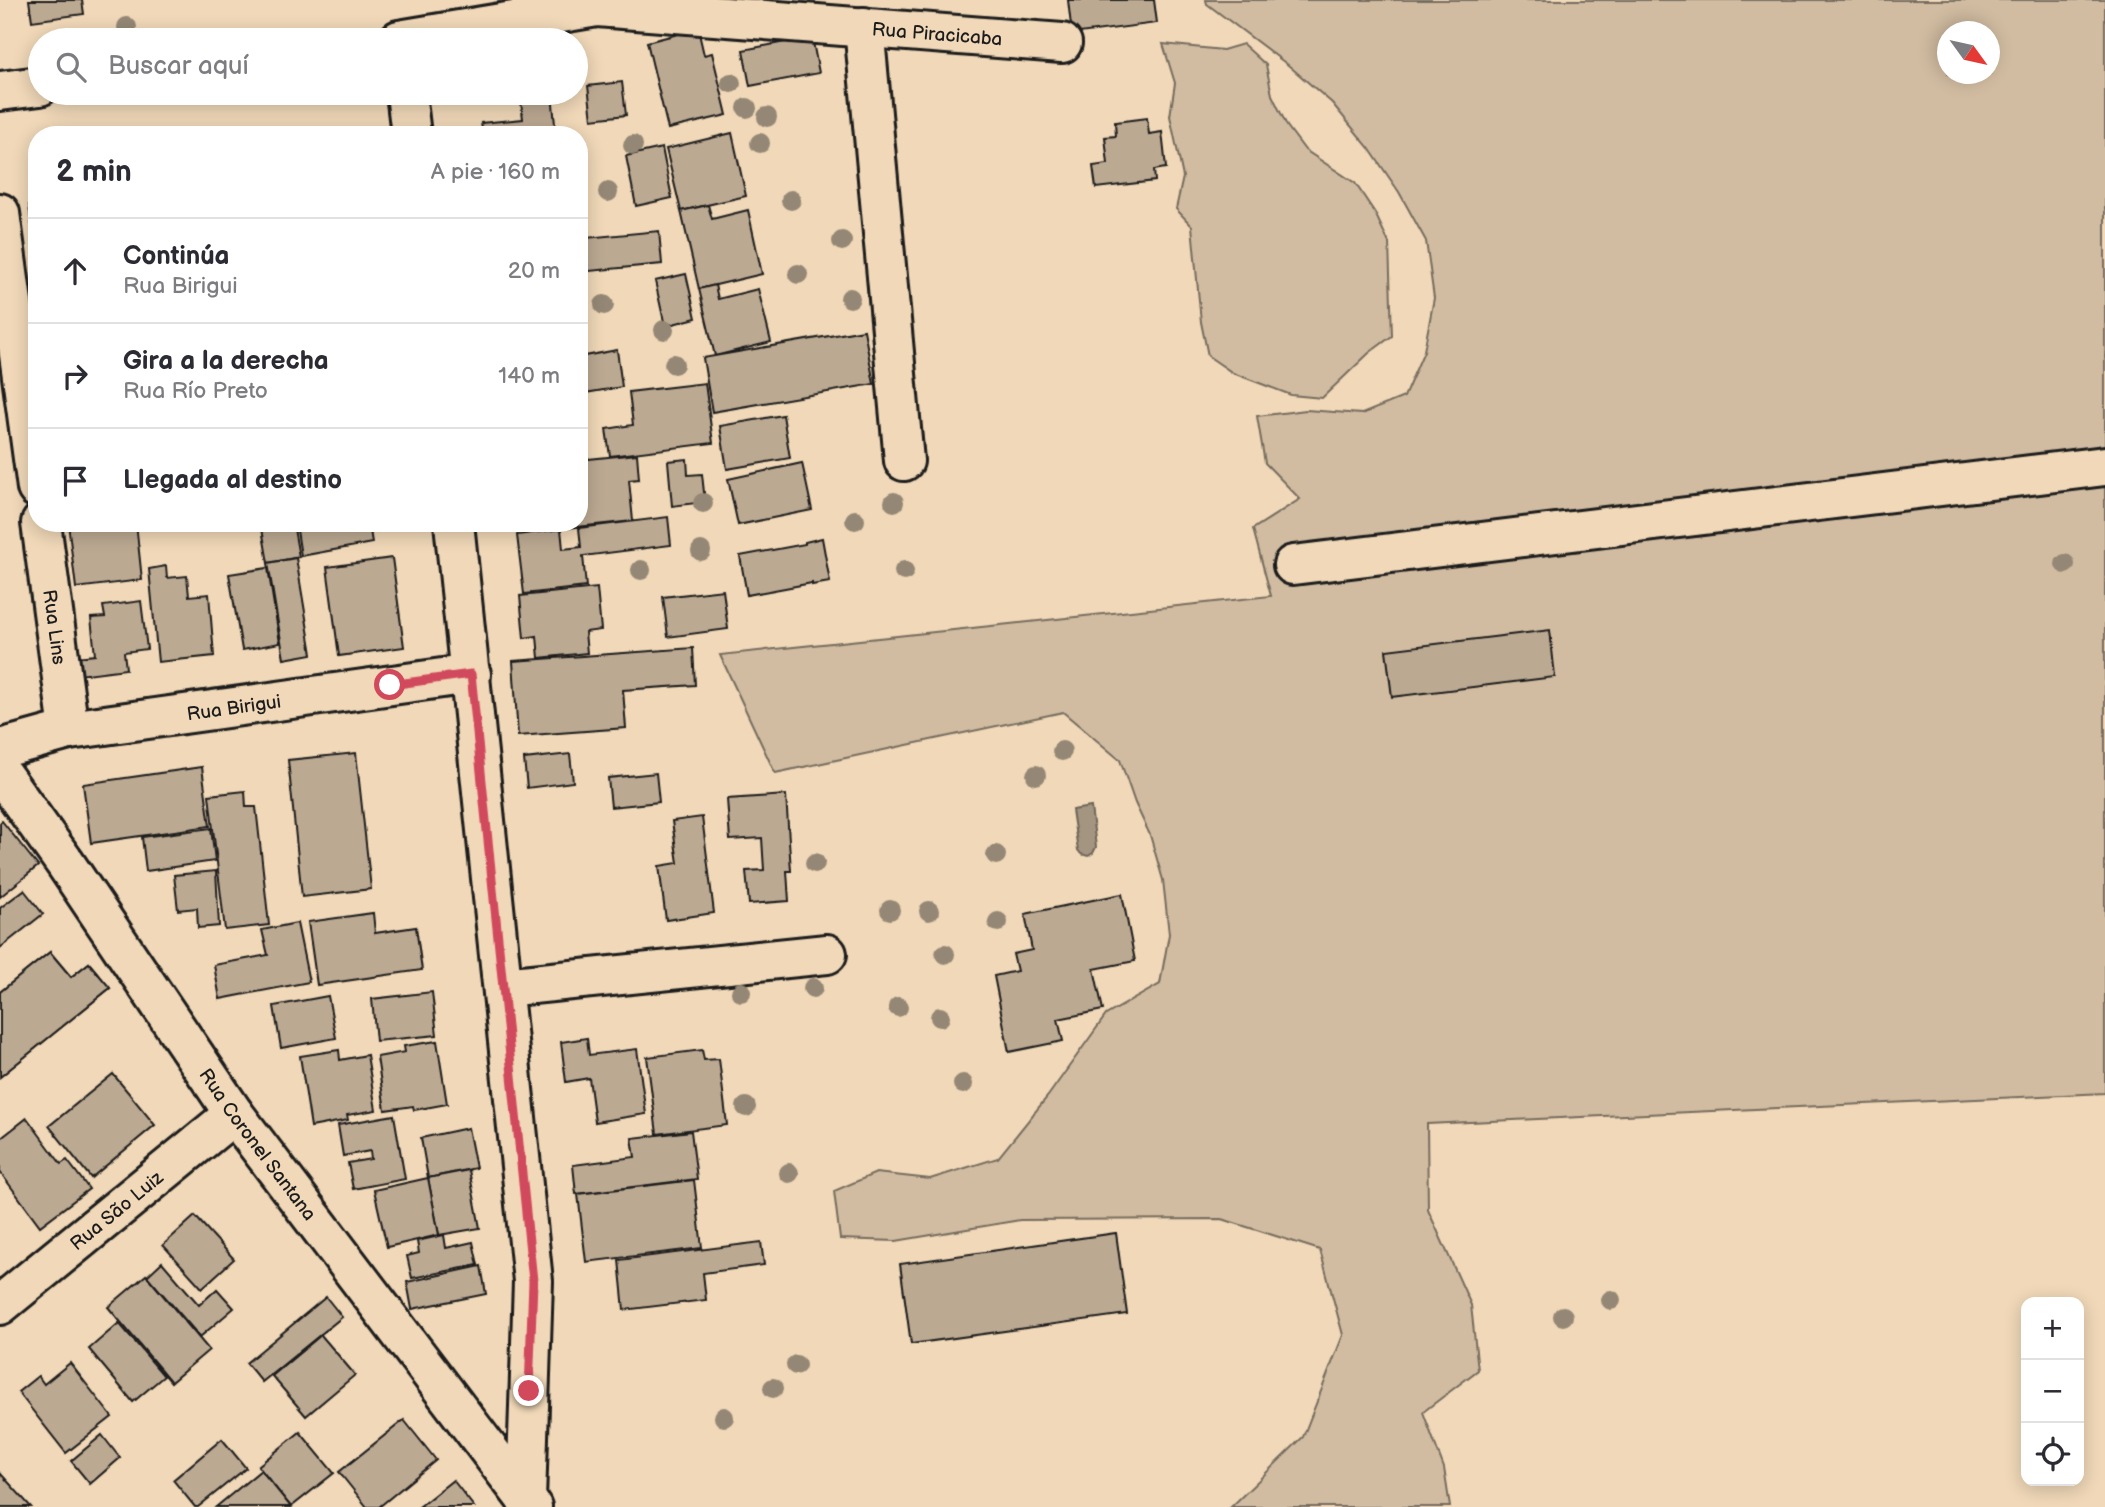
<!DOCTYPE html>
<html lang="es">
<head>
<meta charset="utf-8">
<style>
	:root { --surface:#fff; --page:#f2f2f3; --text:#2b2b33; --muted:#7c7c81; --line:#e1e1e2 }
	body { margin:0; font-family:"Balsamiq Sans",sans-serif; background:var(--page); color:var(--text) }
	.controls { position:absolute; right:21px; bottom:21px; display:grid; overflow:hidden; border-radius:14px; box-shadow:0 4px 18px #0003 }
	.controls button { width:63px; height:63px; display:grid; place-items:center; padding:0; border:0; border-bottom:2px solid var(--line); background:var(--surface); color:var(--text); font:35px sans-serif }
	.compass { position:absolute; left:1937px; top:21px; width:63px; height:63px; border-radius:50%; background:var(--surface); box-shadow:0 4px 18px #0003; rotate:123deg }
	.stop { position:absolute; width:21px; height:21px; margin:-16px; border:5px solid #d1495b; border-radius:50%; background:#fff }
	.stop.end { background:#d1495b; border-color:#fff; box-shadow:0 2px 7px #0008 }
	.list { margin:0; padding:0; list-style:none }
	h2 { display:flex; justify-content:space-between; align-items:center; height:91px; margin:0; padding:0 28px; font-size:30px }
	h2 small { font-size:23px; font-weight:400; color:var(--muted) }
	.list li { display:grid; grid-template-columns:46px 1fr auto; gap:21px; align-items:center; box-sizing:border-box; height:105px; padding:0 28px; border-top:2px solid var(--line) }
	.list b { display:block; font-size:26px; white-space:nowrap }
	.list p { margin:0; font-size:23px; white-space:nowrap; color:var(--muted) }
	.list em { font-size:23px; font-style:normal; color:var(--muted) }
	.icon { flex:none; width:38px; height:38px; fill:none; stroke:currentColor; stroke-width:2; stroke-linecap:round; stroke-linejoin:round }
	.map { position:relative; flex:none; width:2105px; height:1507px; overflow:hidden }
	.search { position:absolute; background:var(--surface); box-shadow:0 4px 18px #0003; left:28px; top:28px; width:560px; height:77px; display:flex; align-items:center; gap:18px; box-sizing:border-box; padding:0 24px; border-radius:38px; color:var(--muted); font-size:26px }
	.panel { position:absolute; background:var(--surface); box-shadow:0 4px 18px #0003; left:28px; top:126px; width:560px; height:406px; border-radius:28px }
	.map>svg:first-child { display:block }
	.green { fill:#d1bca1; stroke:#766c5e; stroke-width:2; fill-rule:evenodd }
	.water { fill:#a49581; stroke:#6e6559; stroke-width:2 }
	.building { fill:#bca992; stroke:#1c1c1c; stroke-width:2; fill-rule:evenodd }
	.lines { fill:none; stroke-linecap:round; stroke-linejoin:round }
	.minor-casing { stroke:#1c1c1c; stroke-width:44 }
	.minor { stroke:#f0d8b8; stroke-width:38 }
	.tree { fill:#948774 }
	.route { stroke:#d1495b; stroke-width:9 }
	.labels { text-anchor:middle; stroke-width:7; stroke-linejoin:round; paint-order:stroke }
	.street-label { font-size:19px; fill:#1c1c1c; stroke:#f0d8b8 }
</style>
</head>
<body>
<div class="map">
<svg width="2105" height="1507" viewBox="0 0 2105 1507">
	<rect width="100%" height="100%" fill="#f0d8b8"/>
	<filter id="ink" filterUnits="userSpaceOnUse"><feTurbulence type="fractalNoise" baseFrequency=".0143" numOctaves="2"/><feDisplacementMap in="SourceGraphic" scale="14" xChannelSelector="R" yChannelSelector="G"/><feConvolveMatrix kernelMatrix="1 2 1 2 8 2 1 2 1" color-interpolation-filters="sRGB"/></filter>
	<g filter="url(#ink)">
		<g class="green">
			<path d="M1206,0H2105V1093L1427,1124L1428,1210L1471,1305L1478,1370L1423,1412L1444,1468L1450,1507H1231L1303,1437L1343,1335L1320,1250L1222,1219L1020,1220L896,1241L840,1239L834,1191L876,1173L930,1179L998,1158L1048,1096L1106,1015L1160,984L1169,934L1163,880L1150,835L1135,803L1120,760L1063,712L775,773L720,655L1271,596L1253,529L1300,499L1265,463L1257,416L1306,410L1362,414L1404,397L1424,351L1434,298L1426,241L1399,192L1369,148L1332,103L1288,65L1207,4ZM1948,32H1990V74H1948Z"/>
			<path d="M1163,44L1223,50L1243,44L1266,65L1272,95L1287,126L1305,150L1355,183L1375,213L1389,243L1392,336L1369,353L1322,398L1291,395L1233,373L1208,356L1201,322L1192,226L1176,209L1183,177L1170,116L1175,83Z"/>
		</g>
		<path class="water" d="M1091,807L1096,847L1093,853L1088,856L1081,854L1078,850L1072,810Z"/>
		<g class="building">
			<path d="M29,0H82L84,14L32,21Z"/>
			<path d="M1068,0H1154L1157,23L1072,34Z"/>
			<path d="M698,29L704,55L712,53L727,115L668,129L647,42Z"/>
			<path d="M812,37L819,73L750,86L743,50Z"/>
			<path d="M622,82L626,115L592,119L588,86Z"/>
			<path d="M520,93H552L556,135H483L481,123L523,119Z"/>
			<path d="M1147,118L1149,134L1162,132L1166,168L1154,170L1155,181L1096,188L1093,166L1108,164L1105,137L1116,136L1115,122Z"/>
			<path d="M242,132V135H196Z"/>
			<path d="M732,133L746,196L681,211L666,149Z"/>
			<path d="M662,148L672,198L636,206L626,156Z"/>
			<path d="M37,204V227H32L29,205Z"/>
			<path d="M708,205L712,219L748,210L762,274L699,289L681,211Z"/>
			<path d="M579,213H584L586,238L659,231L662,264L579,272Z"/>
			<path d="M686,274L696,318L665,326L655,281Z"/>
			<path d="M715,285L718,299L758,289L771,342L715,356L699,289Z"/>
			<path d="M864,330L874,384L712,412L703,358Z"/>
			<path d="M617,350L622,387L579,394V357Z"/>
			<path d="M705,383L713,443L610,456L606,429L633,425L629,392Z"/>
			<path d="M783,415L790,458L727,469L720,426Z"/>
			<path d="M637,454L639,479L629,480L633,521L558,529L557,523H579V460Z"/>
			<path d="M687,459L688,475L702,474L705,502L672,506L668,461Z"/>
			<path d="M802,463L812,510L738,525L728,479Z"/>
			<path d="M668,517L671,545L583,556L586,587L524,594L517,535L561,529L563,549L581,547L579,528Z"/>
			<path d="M68,523H136L142,580L76,588Z"/>
			<path d="M261,523H293L299,557L268,563Z"/>
			<path d="M369,523L372,543L301,556L296,524Z"/>
			<path d="M822,538L830,582L812,585V583L747,595L740,556L805,544V542Z"/>
			<path d="M296,558L312,654L284,659L268,563Z"/>
			<path d="M392,558L404,647L339,656L327,567Z"/>
			<path d="M166,566L167,578L187,576L189,596L209,594L214,656L158,662L149,569Z"/>
			<path d="M268,568L280,643L242,650L229,574Z"/>
			<path d="M597,588L601,630L585,632L587,653L539,658L537,636L524,638L520,596Z"/>
			<path d="M723,590L728,629L668,637L663,597Z"/>
			<path d="M141,601L147,649L124,652L126,669L79,675L77,657L95,655L91,618L105,617L103,606Z"/>
			<path d="M1550,630L1555,677L1392,697L1386,650Z"/>
			<path d="M693,648L695,685L623,690L626,728L518,736L513,661Z"/>
			<path d="M356,753L371,889L302,897L288,760Z"/>
			<path d="M570,754L573,782L527,788L524,759Z"/>
			<path d="M202,767L210,826L91,843L83,784Z"/>
			<path d="M656,773L659,802L611,807L608,778Z"/>
			<path d="M245,791L246,807H256L269,925L225,930L209,795Z"/>
			<path d="M786,795L791,871H787L789,901L749,904L746,871L764,870L762,838L730,840L727,799Z"/>
			<path d="M702,817L714,913L666,920L659,866L678,863L672,821Z"/>
			<path d="M2,821L38,866L0,897V823Z"/>
			<path d="M211,828L215,861L146,871L142,837Z"/>
			<path d="M216,871L219,926L198,928L197,908L178,910L174,875Z"/>
			<path d="M24,890L43,914L0,948V908Z"/>
			<path d="M1122,894L1135,961L1094,969L1103,1010L1058,1019L1063,1041L1009,1052L994,976L1017,971L1013,954L1032,950L1025,914Z"/>
			<path d="M373,913L375,933L416,927L422,970L317,985L308,922Z"/>
			<path d="M297,923L309,982L220,999L214,965L268,955L262,930Z"/>
			<path d="M50,952L71,977L89,963L110,988L0,1077V992ZM71,1006L75,1010L38,1042L35,1038Z"/>
			<path d="M50,952L71,977L89,963L110,988L0,1077V992Z"/>
			<path d="M432,992L437,1035L376,1041L372,999Z"/>
			<path d="M328,996L336,1038L281,1048L274,1006Z"/>
			<path d="M587,1038L589,1055L637,1049L646,1114L595,1122L589,1078L566,1082L561,1042Z"/>
			<path d="M437,1041L447,1104L414,1110L413,1106L385,1110L377,1057L405,1052L404,1046Z"/>
			<path d="M339,1050L340,1060L367,1055L376,1110L347,1115L348,1120L311,1127L300,1056Z"/>
			<path d="M702,1050L704,1060L719,1059L727,1125L657,1134L647,1057Z"/>
			<path d="M113,1074L155,1125L91,1178L49,1126Z"/>
			<path d="M394,1115L405,1179L353,1189L348,1163L371,1159L370,1151L343,1156L338,1125Z"/>
			<path d="M27,1118L61,1164L67,1160L89,1189L40,1226L0,1172V1139Z"/>
			<path d="M468,1128L476,1168L428,1178L421,1138Z"/>
			<path d="M691,1131L697,1179L576,1194L573,1165L635,1157L632,1138Z"/>
			<path d="M469,1170L480,1228L439,1235L428,1178Z"/>
			<path d="M428,1178L439,1235L387,1247L374,1190Z"/>
			<path d="M694,1180L702,1248L586,1262L578,1194Z"/>
			<path d="M195,1216L234,1259L202,1288L163,1245Z"/>
			<path d="M1116,1233L1127,1314L911,1344L900,1264Z"/>
			<path d="M444,1235L446,1248L473,1242L478,1265L412,1278L407,1256L419,1253L417,1241Z"/>
			<path d="M761,1242L764,1265L703,1273L706,1300L624,1310L619,1260Z"/>
			<path d="M162,1262L199,1305L217,1289L234,1308L200,1337L147,1276Z"/>
			<path d="M481,1266L486,1294L412,1309L407,1282Z"/>
			<path d="M146,1275L209,1350L171,1382L108,1307Z"/>
			<path d="M326,1297L342,1317L262,1382L246,1363Z"/>
			<path d="M119,1323L164,1376L133,1402L89,1349Z"/>
			<path d="M321,1335L355,1375L306,1416L272,1376Z"/>
			<path d="M70,1363L112,1417L66,1453L18,1392L38,1376L44,1384Z"/>
			<path d="M404,1420L436,1460L379,1507H367L339,1472Z"/>
			<path d="M300,1432L334,1473L291,1507L258,1466Z"/>
			<path d="M102,1435L120,1458L90,1484L71,1461Z"/>
			<path d="M222,1439L246,1468L198,1507H195L173,1480Z"/>
			<path d="M261,1470L291,1507H216Z"/>
			<path d="M0,1473L31,1507H0Z"/>
			<path d="M453,1480L474,1507H419Z"/>
		</g>
		<g class="lines">
			<g class="minor-casing">
				<g id="minor">
					<path d="M864,27L904,461"/>
					<path id="s1" d="M399,40L597,7L1062,43"/>
					<path d="M0,91L40,86"/>
					<path d="M406,93L411,135"/>
					<path d="M0,213L37,488"/>
					<path id="s2" d="M41,523L69,730"/>
					<path d="M454,523L533,1281L526,1500"/>
					<path d="M1293,565L2105,466"/>
					<path id="s3" d="M0,749L69,730L471,674"/>
					<path id="s4" d="M0,772L65,863L234,1114L532,1507"/>
					<path d="M503,987L827,954"/>
					<path id="s5" d="M0,1305L234,1114"/>
				</g>
			</g>
			<use href="#minor" class="minor"/>
		</g>
		<g class="tree">
			<circle cx="127" cy="27" r="10"/>
			<circle cx="731" cy="83" r="10"/>
			<circle cx="747" cy="108" r="10"/>
			<circle cx="767" cy="117" r="10"/>
			<circle cx="760" cy="143" r="10"/>
			<circle cx="633" cy="145" r="10"/>
			<circle cx="608" cy="192" r="10"/>
			<circle cx="791" cy="200" r="10"/>
			<circle cx="842" cy="241" r="10"/>
			<circle cx="798" cy="274" r="10"/>
			<circle cx="850" cy="298" r="10"/>
			<circle cx="604" cy="305" r="10"/>
			<circle cx="664" cy="330" r="10"/>
			<circle cx="674" cy="364" r="10"/>
			<circle cx="894" cy="502" r="10"/>
			<circle cx="703" cy="503" r="10"/>
			<circle cx="855" cy="520" r="10"/>
			<circle cx="701" cy="551" r="10"/>
			<circle cx="2065" cy="564" r="10"/>
			<circle cx="641" cy="570" r="10"/>
			<circle cx="904" cy="571" r="10"/>
			<circle cx="1062" cy="751" r="10"/>
			<circle cx="1036" cy="775" r="10"/>
			<circle cx="996" cy="855" r="10"/>
			<circle cx="815" cy="863" r="10"/>
			<circle cx="890" cy="910" r="10"/>
			<circle cx="929" cy="911" r="10"/>
			<circle cx="998" cy="922" r="10"/>
			<circle cx="945" cy="954" r="10"/>
			<circle cx="813" cy="988" r="10"/>
			<circle cx="741" cy="992" r="10"/>
			<circle cx="898" cy="1007" r="10"/>
			<circle cx="940" cy="1017" r="10"/>
			<circle cx="963" cy="1084" r="10"/>
			<circle cx="746" cy="1107" r="10"/>
			<circle cx="789" cy="1173" r="10"/>
			<circle cx="1611" cy="1300" r="10"/>
			<circle cx="1563" cy="1316" r="10"/>
			<circle cx="796" cy="1365" r="10"/>
			<circle cx="773" cy="1388" r="10"/>
			<circle cx="724" cy="1417" r="10"/>
		</g>
	</g>
	<g class="lines" filter="url(#ink)">
		<path class="route" d="M390,685L471,674L533,1281L529,1391"/>
	</g>
	<g class="labels">
		<g class="street-label">
			<text dy="7" stroke="none"><textPath href="#s1" startOffset="542">Rua Piracicaba</textPath></text>
			<text dy="7" stroke="none"><textPath href="#s2" startOffset="105">Rua Lins</textPath></text>
			<text dy="7" stroke="none"><textPath href="#s3" startOffset="238">Rua Birigui</textPath></text>
			<text dy="7" stroke="none"><textPath href="#s4" startOffset="453">Rua Coronel Santana</textPath></text>
			<text dy="7" stroke="none"><textPath href="#s5" startOffset="150">Rua São Luiz</textPath></text>
		</g>
	</g>
</svg>
<div class="controls">
<button>+</button>
<button>−</button>
<button><svg class="icon" aria-label="locate" viewBox="0 0 24 24"><circle cx="12" cy="12" r="6"/><path d="M12 2v4M12 18v4M2 12h4M18 12h4"/></svg></button>
</div>
<svg class="compass" viewBox="-18 -18 36 36"><path d="M0-13l5 13h-10z" fill="#e53935"/><path d="M0 13l5-13h-10z" fill="#7c7c81"/></svg>
<div class="stop" style="left:390px;top:685px"></div>
<div class="stop end" style="left:529px;top:1391px"></div>
<div class="search"><svg class="icon" aria-label="search" viewBox="0 0 24 24"><circle cx="10" cy="10" r="6"/><path d="M15 15l6 6"/></svg>Buscar aquí</div>
<section class="panel">
<h2>2 min<small>A pie · 160 m</small></h2>
<ul class="list">
<li><svg class="icon" aria-label="ahead" viewBox="0 0 24 24"><path d="M12 20V5M6 11l6-6 6 6"/></svg><div><b>Continúa</b><p>Rua Birigui</p></div><em>20 m</em></li>
<li><svg class="icon" aria-label="right" viewBox="0 0 24 24"><path d="M7 20v-9h11M14 6l5 5-5 5"/></svg><div><b>Gira a la derecha</b><p>Rua Río Preto</p></div><em>140 m</em></li>
<li><svg class="icon" aria-label="arrive" viewBox="0 0 24 24"><path d="M6 21V4h12l-3 4 3 4H6"/></svg><div><b>Llegada al destino</b></div></li>
</ul>
</section>
</div>
</body>
</html>
